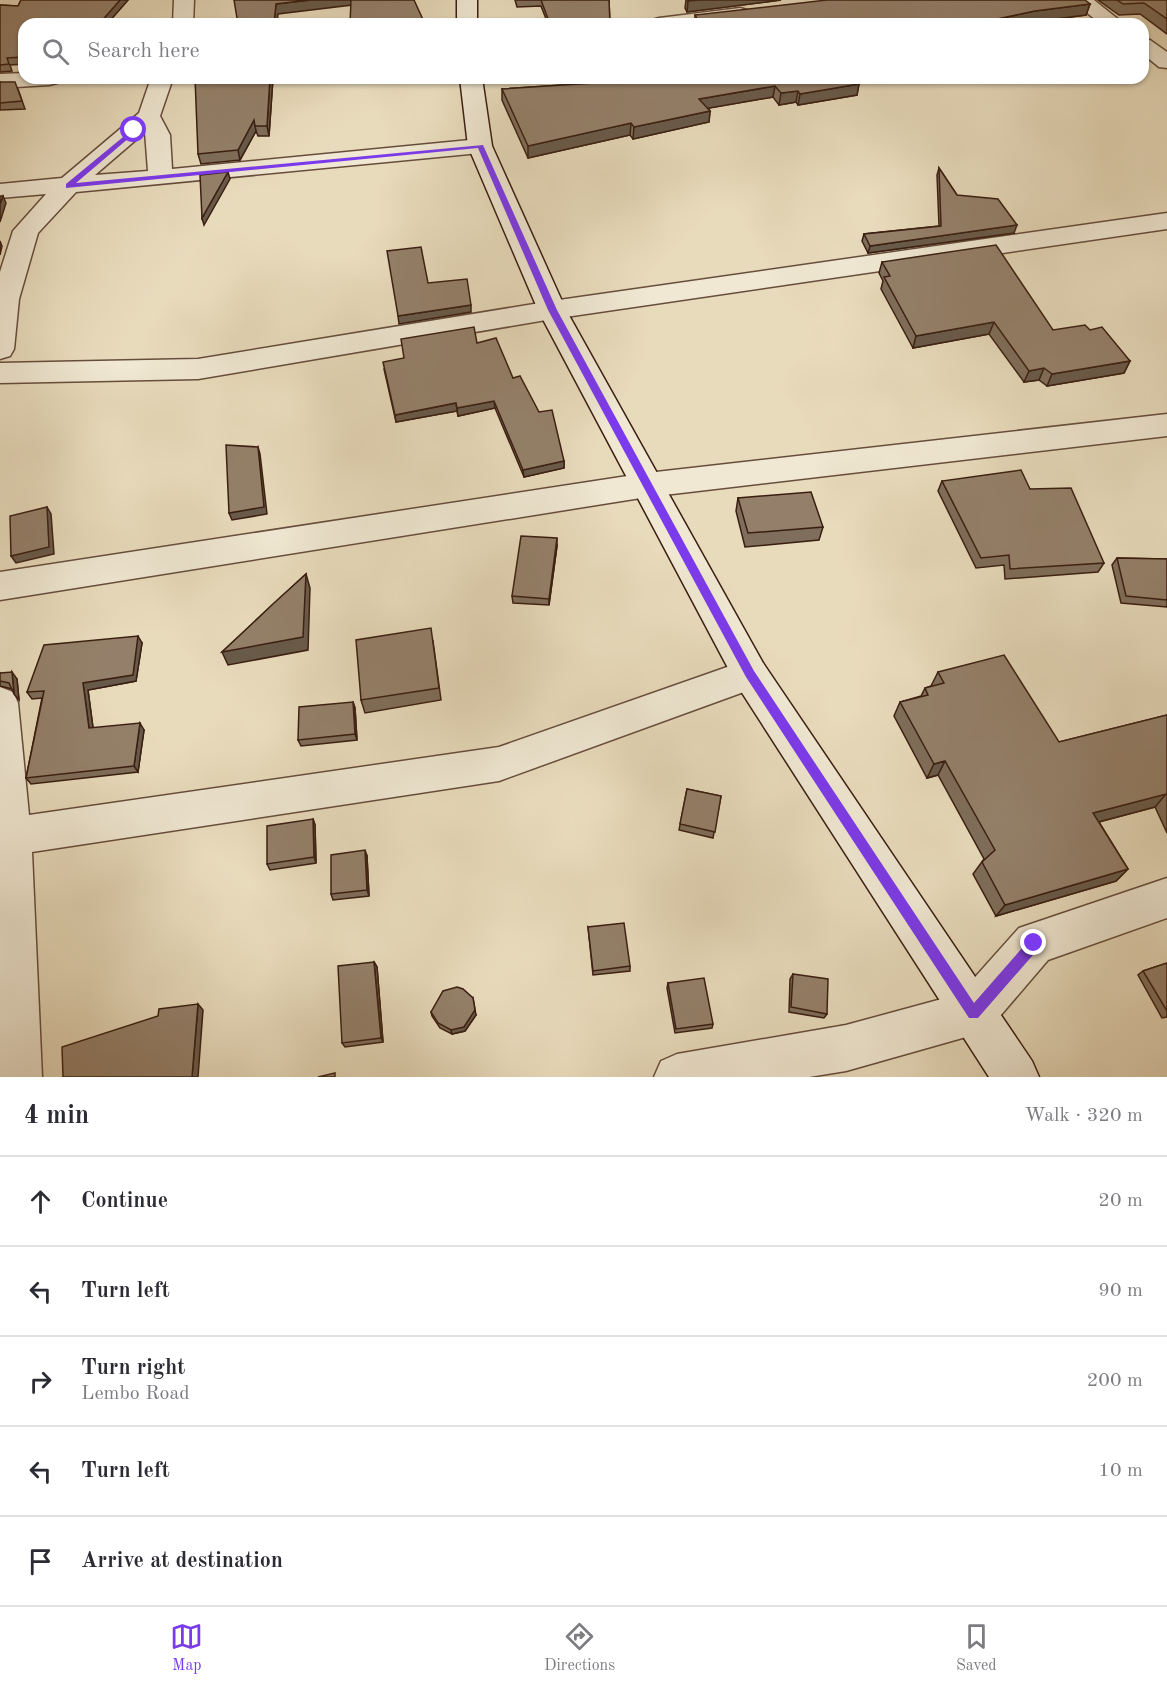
<!DOCTYPE html>
<html lang="en">
<head>
<meta charset="utf-8">
<style>
	:root { --surface:#fff; --page:#f7f7f7; --text:#2b2b33; --muted:#7c7c81; --line:#e1e1e2; --accent:#7c3aed }
	body { margin:0; font-family:"Old Standard TT",serif; background:var(--page); color:var(--text) }
	.stop { position:absolute; width:18px; height:18px; margin:-14px; border:4px solid #7c3aed; border-radius:50%; background:#fff }
	.stop.end { background:#7c3aed; border-color:#fff; box-shadow:0 2px 6px #0008 }
	.list { margin:0; padding:0; list-style:none }
	h2 { display:flex; justify-content:space-between; align-items:center; height:78px; margin:0; padding:0 24px; font-size:26px }
	h2 small { font-size:20px; font-weight:400; color:var(--muted) }
	.list li { display:grid; grid-template-columns:39px 1fr auto; gap:18px; align-items:center; box-sizing:border-box; height:90px; padding:0 24px; border-top:2px solid var(--line) }
	.list b { display:block; font-size:22px; white-space:nowrap }
	.list p { margin:0; font-size:20px; white-space:nowrap; color:var(--muted) }
	.list em { font-size:20px; font-style:normal; color:var(--muted) }
	.icon { flex:none; width:33px; height:33px; fill:none; stroke:currentColor; stroke-width:2; stroke-linecap:round; stroke-linejoin:round }
	.map { position:relative; flex:none; width:1167px; height:1077px; overflow:hidden }
	.search { position:absolute; background:var(--surface); box-shadow:0 2px 4px #0004; left:18px; right:18px; top:18px; height:66px; display:flex; align-items:center; gap:15px; box-sizing:border-box; padding:0 21px; border-radius:18px; color:var(--muted); font-size:22px }
	.sheet { height:528px; background:var(--surface) }
	nav { display:flex; justify-content:space-around; align-items:center; box-sizing:border-box; height:84px; border-top:2px solid var(--line); background:var(--surface); font-size:16px; color:var(--muted) }
	nav a { display:grid; justify-items:center; gap:3px }
	nav .on { color:var(--accent) }
	.map>svg:first-child { display:block }
	.lines { fill:none; stroke-linecap:round; stroke-linejoin:round }
	.street-casing { stroke:#664d3c; stroke-width:3 }
	.secondary-casing { stroke:#3a1e11; stroke-width:3 }
	.street { fill:#f0e8d3; fill-rule:evenodd }
	.secondary { fill:#f0e8d3; fill-rule:evenodd }
	.wall { fill:#7f6e5b; stroke:#3a1e11; stroke-width:1.5 }
	.shaded-wall { fill:#685a4a; stroke:#3a1e11; stroke-width:1.5 }
	.building { fill:#94806a; stroke:#3a1e11; stroke-width:1.5 }
	.route { fill:#7c3aed }
</style>
</head>
<body>
<div class="map">
<svg width="1167" height="1077" viewBox="0 0 1167 1077">
	<rect width="100%" height="100%" fill="#e8dbbc"/>
	<filter id="stains"><feTurbulence type="fractalNoise" baseFrequency=".00333" numOctaves="4"/><feColorMatrix values="0 0 0 0 .2 0 0 0 0 .09 0 0 0 0 .02 0 0 0 .5 -.17"/></filter>
	<radialGradient id="worn" r=".72"><stop offset=".6" stop-color="#630" stop-opacity="0"/><stop offset="1" stop-color="#630" stop-opacity=".3"/></radialGradient>
	<g class="lines">
		<g class="street-casing">
			<g id="street">
				<path d="M174,0H194L193,24H173Z"/>
				<path d="M1071,0H1094L1124,24H1101Z"/>
				<path d="M740,8L747,10L750,14L747,18L709,24H649L652,20L659,18Z"/>
				<path d="M1143,38L1150,40L1167,52V68L1159,67L1143,54Z"/>
				<path d="M24,73V78H60L57,83L49,85L0,88V74Z"/>
				<path d="M151,78H173L160,116L170,135L172,169L480,139L488,141L492,146L488,151L480,153L76,192L38,233L19,299L14,349L10,356L0,359V272L13,231L46,194L0,198V184L62,178L139,113ZM145,132L148,171L95,175Z"/>
				<path d="M1167,213V229L552,319L198,379L0,383V363L198,359L552,301Z"/>
				<path d="M1167,414V436L647,497L0,600V572L647,473Z"/>
				<path d="M750,659L763,663L768,674L763,685L499,781L32,852L42,1077H0V687L13,692L18,703L29,815L499,747Z"/>
				<path d="M1167,878V918L1048,960L989,1029L973,1035L846,1071L809,1077H654L661,1061L677,1054L846,1025L960,994L1019,928Z"/>
			</g>
		</g>
		<g class="secondary-casing">
			<g id="secondary">
				<rect x="457" y="0" width="20" height="24"/>
				<path d="M460,78H482L492,146L566,310L763,663L1032,1061L1039,1077H989L737,685L538,310L468,146Z"/>
			</g>
		</g>
		<use href="#street" class="street"/>
		<use href="#secondary" class="secondary"/>
	</g>
	<g class="wall">
		<path d="M21,0H128L107,24H24V64L10,65L12,71L0,72V5L18,6Z"/>
		<path d="M515,0H609L610,24H548L541,6L517,7Z"/>
		<path d="M686,0H781L687,12L685,8Z"/>
		<path d="M1098,0H1167V34L1140,14L1119,15Z"/>
		<path d="M1090,4L1086,15L1032,22L1021,24H695V15Z"/>
		<path d="M273,78L269,136H258L256,131L240,160L201,164L198,154Z"/>
		<path d="M593,78H885L859,83L857,95L798,105L796,102L779,105L773,97L708,108L710,111L709,122L633,139L630,135L528,158L502,100V89L593,83Z"/>
		<path d="M0,82L18,89L25,109L0,110Z"/>
		<path d="M939,168L957,195L1014,233L868,253L862,241L864,234L939,226L937,175Z"/>
		<path d="M882,262L1053,330H1090L1130,361L1124,373L1047,386L1039,380L1024,382L989,334L913,348L881,289L883,281L879,273Z"/>
		<path d="M477,343L513,378L564,461V468L524,477L495,408L458,416L457,411L396,422L384,369Z"/>
		<path d="M942,481L1030,489L1104,563L1098,572L1005,579L1004,565L976,568L938,491Z"/>
		<path d="M738,498L823,527L819,540L745,547L736,511Z"/>
		<path d="M557,546L549,605L513,603L512,596Z"/>
		<path d="M1117,558L1167,559V607L1121,603L1112,565Z"/>
		<path d="M433,641L441,700L365,713L361,700Z"/>
		<path d="M142,643L136,681L88,690L93,728L144,730L138,772L31,784L26,778L42,698L32,699L27,692Z"/>
		<path d="M938,672L1059,742L1167,715V833L1155,807L1099,822L1128,869L1116,881L996,916L973,874L984,859L938,775L927,778L894,716L900,702L921,696L925,688L931,686Z"/>
		<path d="M0,673L17,679L19,700L12,689L0,686Z"/>
		<path d="M353,702L355,708L357,740L301,746L298,740Z"/>
		<path d="M687,789L721,796L713,838L679,830Z"/>
		<path d="M313,819L315,825L316,863L270,870L267,864Z"/>
		<path d="M367,856L369,896L333,900L331,894Z"/>
		<path d="M588,927L630,966V971L593,975Z"/>
		<path d="M374,962L377,967L383,1042L345,1047L342,1043Z"/>
		<path d="M1167,963V1017L1162,1018L1138,975L1143,971Z"/>
		<path d="M793,974L827,1014L824,1018L789,1012L790,979Z"/>
		<path d="M668,983L713,1024L712,1028L675,1033L667,988Z"/>
		<path d="M431,1012L476,1015L465,1031L452,1034L440,1028L432,1016Z"/>
	</g>
	<g class="shaded-wall">
		<path d="M120,0H128L107,24H99Z"/>
		<path d="M310,0H351L352,5L278,14L277,24H274L276,4Z"/>
		<path d="M698,0H781L687,12L688,1Z"/>
		<path d="M1090,4L1086,15L1032,22L1021,24H974L1035,11Z"/>
		<path d="M270,78H273L269,136L267,126Z"/>
		<path d="M849,78H885L848,85Z"/>
		<path d="M859,84L857,95L798,105L800,94Z"/>
		<path d="M775,86L773,97L698,110L699,99Z"/>
		<path d="M798,91L796,102L779,105L781,93Z"/>
		<path d="M710,111L709,122L633,139L634,127Z"/>
		<path d="M254,120L256,131L240,160L238,150Z"/>
		<path d="M631,123L630,135L528,158V146Z"/>
		<path d="M228,172L230,179L204,225L202,218Z"/>
		<path d="M3,196L6,203L0,222V204Z"/>
		<path d="M1017,225L1014,233L868,253L870,246Z"/>
		<path d="M0,241L2,246L0,255Z"/>
		<path d="M471,305V312L399,324L398,316Z"/>
		<path d="M994,322L989,334L913,348L916,336Z"/>
		<path d="M1130,361L1124,373L1047,386L1052,374Z"/>
		<path d="M1044,368L1039,380L1024,382L1029,371Z"/>
		<path d="M494,401L495,408L458,416L457,408Z"/>
		<path d="M456,403L457,411L396,422L395,415Z"/>
		<path d="M258,447L260,454L267,514L232,520L229,513Z"/>
		<path d="M564,461V468L524,477L523,470Z"/>
		<path d="M47,507L51,514L54,554L16,563L11,556Z"/>
		<path d="M557,538V546L549,605V599Z"/>
		<path d="M306,574L310,588L308,650L228,665L222,652Z"/>
		<path d="M138,636L142,643L136,681L88,690L94,735L89,728L83,683Z"/>
		<path d="M12,672L17,679L19,700L14,694Z"/>
		<path d="M353,702L355,708L357,740L355,734Z"/>
		<path d="M140,723L144,730L138,772L134,766Z"/>
		<path d="M945,761L938,775L927,778L934,764Z"/>
		<path d="M1166,794L1155,807L1083,826L1093,813Z"/>
		<path d="M313,819L315,825L316,863L314,857Z"/>
		<path d="M365,850L367,856L369,896L367,890Z"/>
		<path d="M1128,869L1116,881L996,916L1005,905Z"/>
		<path d="M374,962L377,967L383,1042L381,1038Z"/>
		<path d="M473,998L476,1015L465,1031L452,1034L451,1030Z"/>
		<path d="M198,1004L203,1010L198,1077H192Z"/>
	</g>
	<g class="building">
		<path d="M21,0H120L99,24H24V57L7,58L9,64L0,65V5L18,6Z"/>
		<path d="M234,0H310L276,4L274,24H238Z"/>
		<path d="M351,0H414L425,24H350Z"/>
		<path d="M541,0H609L610,24H550Z"/>
		<path d="M827,0H1085L1090,4L1035,11L974,24H700L695,15Z"/>
		<path d="M1117,0H1167V19L1144,3L1123,4Z"/>
		<path d="M195,78H270L267,126H255L254,120L238,150L198,154Z"/>
		<path d="M593,78H854L859,84L800,94L798,91L781,93L775,86L699,99L710,111L634,127L631,123L528,146L502,89L594,83Z"/>
		<path d="M0,82H15L22,101L0,103Z"/>
		<path d="M939,168L957,195L998,199L1017,225L870,246L864,234L941,226Z"/>
		<path d="M228,172L202,218L200,175Z"/>
		<path d="M0,196H3L0,204Z"/>
		<path d="M996,245L1053,330L1085,325L1090,330L1102,327L1130,361L1052,374L1044,368L1029,371L994,322L916,336L884,277L890,276L882,262Z"/>
		<path d="M421,247L428,283L467,279L471,305L398,316L387,251Z"/>
		<path d="M474,327L477,343L496,338L513,378L520,376L539,412L552,410L564,461L523,470L494,401L457,408L456,403L395,415L383,362L404,358L401,339Z"/>
		<path d="M226,445L258,447L264,507L229,513Z"/>
		<path d="M1021,470L1030,489L1071,488L1104,563L1010,569L1009,555L981,558L942,481Z"/>
		<path d="M811,492L823,527L748,533L738,498Z"/>
		<path d="M47,507L49,547L11,556L10,516Z"/>
		<path d="M521,536L557,538L549,599L512,596Z"/>
		<path d="M1117,558L1167,559V600L1126,596Z"/>
		<path d="M306,574L303,637L222,652L274,603Z"/>
		<path d="M431,628L439,688L361,700L356,640Z"/>
		<path d="M138,636L133,675L83,683L89,728L140,723L134,766L26,778L44,691L27,692L44,645Z"/>
		<path d="M1004,655L1059,742L1167,715V795L1166,794L1093,813L1128,869L1005,905L982,862L995,850L945,761L934,764L900,702L928,695L925,688L944,683L938,672Z"/>
		<path d="M12,672L14,694L9,683L0,681V673Z"/>
		<path d="M353,702L355,734L298,740L299,707Z"/>
		<path d="M687,789L721,796L715,832L680,824Z"/>
		<path d="M313,819L314,857L267,864V826Z"/>
		<path d="M365,850L367,890L331,894V855Z"/>
		<path d="M624,923L630,966L593,971L588,927Z"/>
		<path d="M374,962L381,1038L342,1043L338,966Z"/>
		<path d="M1167,963V1011L1143,971Z"/>
		<path d="M793,974L828,979L827,1014L791,1007Z"/>
		<path d="M704,978L713,1024L676,1029L668,983Z"/>
		<path d="M457,987L463,989L473,998L475,1010L464,1027L451,1030L438,1023L431,1012L443,991Z"/>
		<path d="M198,1004L192,1077H63L62,1047L158,1016L159,1009Z"/>
		<path d="M335,1073V1077H318Z"/>
	</g>
	<path class="route" d="M134,128L136,132L76,183L483,145L557,310L754,671L974,1003L1030,939H1039V948L978,1018H969L746,677L548,310L478,148L66,188V184Z"/>
	<rect width="100%" height="100%" filter="url(#stains)"/>
	<rect width="100%" height="100%" fill="url(#worn)"/>
</svg>
<div class="stop" style="left:134px;top:130px"></div>
<div class="stop end" style="left:1034px;top:943px"></div>
<div class="search"><svg class="icon" aria-label="search" viewBox="0 0 24 24"><circle cx="10" cy="10" r="6"/><path d="M15 15l6 6"/></svg>Search here</div>
</div>
<section class="sheet">
<h2>4 min<small>Walk · 320 m</small></h2>
<ul class="list">
<li><svg class="icon" aria-label="ahead" viewBox="0 0 24 24"><path d="M12 20V5M6 11l6-6 6 6"/></svg><div><b>Continue</b></div><em>20 m</em></li>
<li><svg class="icon" aria-label="left" viewBox="0 0 24 24"><path d="M17 20v-9H6M10 6l-5 5 5 5"/></svg><div><b>Turn left</b></div><em>90 m</em></li>
<li><svg class="icon" aria-label="right" viewBox="0 0 24 24"><path d="M7 20v-9h11M14 6l5 5-5 5"/></svg><div><b>Turn right</b><p>Lembo Road</p></div><em>200 m</em></li>
<li><svg class="icon" aria-label="left" viewBox="0 0 24 24"><path d="M17 20v-9H6M10 6l-5 5 5 5"/></svg><div><b>Turn left</b></div><em>10 m</em></li>
<li><svg class="icon" aria-label="arrive" viewBox="0 0 24 24"><path d="M6 21V4h12l-3 4 3 4H6"/></svg><div><b>Arrive at destination</b></div></li>
</ul>
</section>
<nav>
<a class="on"><svg class="icon" aria-label="map" viewBox="0 0 24 24"><path d="M3 6l6-2 6 2 6-2v14l-6 2-6-2-6 2zM9 4v14M15 6v14"/></svg>Map</a>
<a><svg class="icon" aria-label="directions" viewBox="0 0 24 24"><path d="M12 3l9 9-9 9-9-9zM9 14v-3h6M13 9l2 2-2 2"/></svg>Directions</a>
<a><svg class="icon" aria-label="saved" viewBox="0 0 24 24"><path d="M7 4h10v16l-5-4-5 4z"/></svg>Saved</a>
</nav>
</body>
</html>
